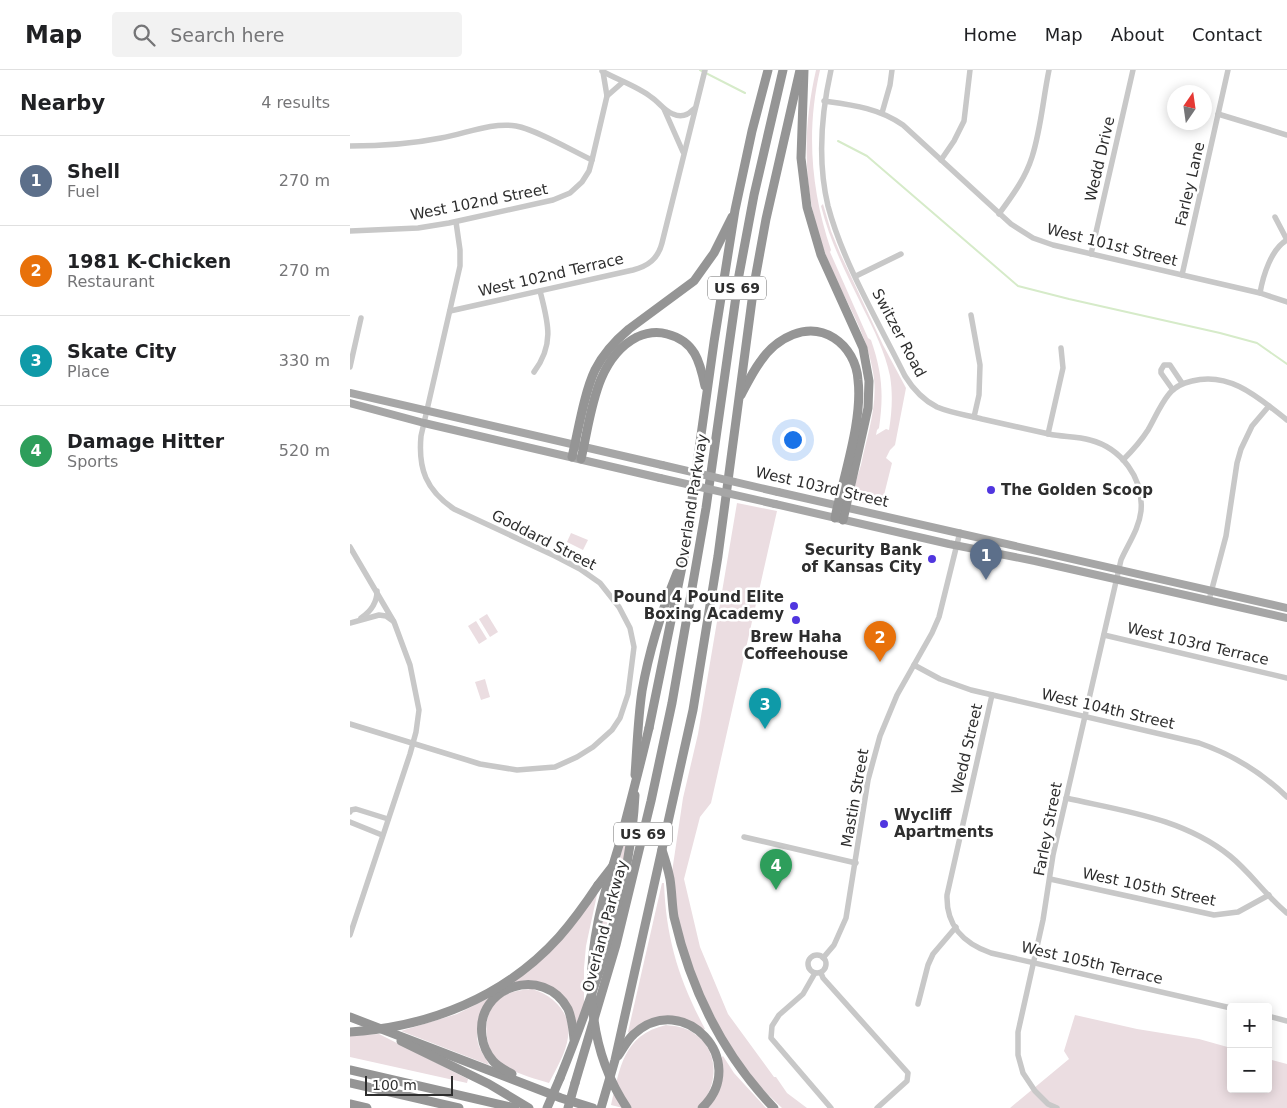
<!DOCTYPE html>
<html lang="en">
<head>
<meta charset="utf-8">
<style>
	:root { --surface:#fff; --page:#f2f2f2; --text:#202124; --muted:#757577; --line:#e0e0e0; --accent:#5036df }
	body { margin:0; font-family:"DejaVu Sans",sans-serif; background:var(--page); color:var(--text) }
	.controls { position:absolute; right:15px; bottom:15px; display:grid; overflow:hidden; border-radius:5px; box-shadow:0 2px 12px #0003 }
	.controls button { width:45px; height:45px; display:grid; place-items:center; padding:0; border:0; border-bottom:1px solid var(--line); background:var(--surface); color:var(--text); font:25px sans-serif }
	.compass { position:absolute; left:817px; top:15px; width:45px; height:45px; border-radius:50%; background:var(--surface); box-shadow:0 2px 12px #0003; rotate:13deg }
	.scale { position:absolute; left:15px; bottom:12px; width:88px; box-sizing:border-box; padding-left:5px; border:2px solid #2e2e2e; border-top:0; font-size:14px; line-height:18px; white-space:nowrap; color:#2e2e2e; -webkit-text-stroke:4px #fff; paint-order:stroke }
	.you { position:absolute; left:442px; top:369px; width:18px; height:18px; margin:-12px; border:4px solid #fff; border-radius:50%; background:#1a73e8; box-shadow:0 0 0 8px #1a73e833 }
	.badge { display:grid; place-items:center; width:32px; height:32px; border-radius:50%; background:var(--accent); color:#fff; font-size:16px; font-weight:700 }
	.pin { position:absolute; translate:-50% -41px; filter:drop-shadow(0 1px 2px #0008) }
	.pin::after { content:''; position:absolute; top:26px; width:18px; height:15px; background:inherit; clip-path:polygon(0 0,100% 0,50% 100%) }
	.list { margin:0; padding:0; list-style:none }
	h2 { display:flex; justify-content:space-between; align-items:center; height:65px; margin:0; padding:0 20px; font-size:21px }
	h2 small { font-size:16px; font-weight:400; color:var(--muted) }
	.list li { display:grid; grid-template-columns:32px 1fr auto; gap:15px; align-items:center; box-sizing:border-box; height:90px; padding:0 20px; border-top:1px solid var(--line) }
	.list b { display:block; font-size:19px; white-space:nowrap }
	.list p { margin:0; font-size:16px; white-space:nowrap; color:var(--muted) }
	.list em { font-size:16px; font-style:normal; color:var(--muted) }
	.icon { flex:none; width:28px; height:28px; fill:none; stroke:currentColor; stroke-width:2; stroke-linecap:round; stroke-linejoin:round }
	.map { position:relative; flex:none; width:937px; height:1038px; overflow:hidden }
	header { display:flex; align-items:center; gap:30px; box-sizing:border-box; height:70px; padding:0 25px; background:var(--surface); border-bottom:1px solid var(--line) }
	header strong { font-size:24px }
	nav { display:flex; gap:28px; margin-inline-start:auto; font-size:18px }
	.search { width:350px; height:45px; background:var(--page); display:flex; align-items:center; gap:12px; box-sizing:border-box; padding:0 18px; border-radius:5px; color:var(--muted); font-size:19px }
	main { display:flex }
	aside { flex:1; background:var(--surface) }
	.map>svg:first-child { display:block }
	.green { fill:#ebdde1 }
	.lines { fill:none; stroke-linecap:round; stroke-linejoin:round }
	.stream { stroke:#d6ebc9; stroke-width:2 }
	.minor { stroke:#c8c8c8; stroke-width:5.5 }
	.major { stroke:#a6a6a6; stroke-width:8 }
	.highway { stroke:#959595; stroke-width:9 }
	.major-bridge { stroke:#a6a6a6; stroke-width:8 }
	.highway-bridge { stroke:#959595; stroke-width:9 }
	.poi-dot { fill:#5036df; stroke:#fff; stroke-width:2 }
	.labels { text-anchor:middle; stroke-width:5; stroke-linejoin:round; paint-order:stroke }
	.shield { fill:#fff; stroke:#6d6d6d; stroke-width:1 }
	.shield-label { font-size:14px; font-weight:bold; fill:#2e2e2e }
	.street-label { font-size:15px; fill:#2e2e2e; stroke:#fff }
	.poi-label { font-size:15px; font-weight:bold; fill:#2e2e2e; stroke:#fff; text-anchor:start }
</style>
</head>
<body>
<header>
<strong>Map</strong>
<div class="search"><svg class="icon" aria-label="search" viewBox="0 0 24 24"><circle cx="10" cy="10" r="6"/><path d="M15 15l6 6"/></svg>Search here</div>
<nav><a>Home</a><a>Map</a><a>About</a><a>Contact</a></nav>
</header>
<main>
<aside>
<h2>Nearby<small>4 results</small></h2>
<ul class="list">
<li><span class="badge" style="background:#5c6f8a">1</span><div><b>Shell</b><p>Fuel</p></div><em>270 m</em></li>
<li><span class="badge" style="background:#e8710a">2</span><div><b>1981 K-Chicken</b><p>Restaurant</p></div><em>270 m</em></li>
<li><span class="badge" style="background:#0f9aa8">3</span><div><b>Skate City</b><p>Place</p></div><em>330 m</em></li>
<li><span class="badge" style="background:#2e9e5b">4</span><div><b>Damage Hitter</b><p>Sports</p></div><em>520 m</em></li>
</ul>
</aside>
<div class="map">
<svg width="937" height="1038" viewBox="0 0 937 1038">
	<rect width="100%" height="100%" fill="#fff"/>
	<g class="green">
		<path d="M466,0H470C456,61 461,121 481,180L480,182L518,268L521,270C532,302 534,324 529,358L527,360L526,365L536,359L539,360C542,342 543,324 540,306C535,282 524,260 513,238C497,205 480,172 471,136L473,134L481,161L490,183L533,275L556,318L545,375L540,380L536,388L542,393L531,437L509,432L505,425C504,415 508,405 511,395C517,365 529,333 523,302C517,263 494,229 479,193C453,132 451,65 466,0Z"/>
		<path d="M387,433L427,441L361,733L350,747L334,809L350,877L378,944L424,1007H426L437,1023L457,1038H432L409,1016L379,976L330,878L322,802L333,728L348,664Z"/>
		<path d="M221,463L238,470L233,480L217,472Z"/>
		<path d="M137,544L148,562L140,567L129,549Z"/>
		<path d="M126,551L137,569L129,574L118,556Z"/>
		<path d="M135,609L140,627L131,630L125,612Z"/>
		<path d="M278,760L277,776L273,791L245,900L251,852Z"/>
		<path d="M312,813H314C316,869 329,910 355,959L353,960L323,948L280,963L278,962Z"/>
		<path d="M248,820L236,876L234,898V934L227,955L213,927L162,913Z"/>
		<path d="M182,919C203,925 222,943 218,967C216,983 206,999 199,1013C181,1007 156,1002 144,986C134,971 133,946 146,932C155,922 169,920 182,919Z"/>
		<path d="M141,927C133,942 124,956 128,973C130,981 136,988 139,995L51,961L107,944Z"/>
		<path d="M725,945L787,959L849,969L881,978V1019H918V989L937,994V1038H660L719,989L714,981Z"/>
		<path d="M316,955C325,956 334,957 342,962C370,979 370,1017 347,1038H273L261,1035C270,998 273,965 316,955Z"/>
		<path d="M29,964L118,1009L117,1013L0,987V966Z"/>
		<path d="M373,986L384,1003L416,1038H357C368,1024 375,1005 371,988Z"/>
	</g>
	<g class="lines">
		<g class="stream">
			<path d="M350,0L395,23"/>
			<path d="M488,71L517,86L668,216L719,229L870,263L907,273L937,294"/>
		</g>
		<g class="minor">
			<path d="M481,0C471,45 467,90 478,136C493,193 529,253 555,306C563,319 573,330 587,337C601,343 617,345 632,349C654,354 676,359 699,364C712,367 727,366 740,370C771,378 794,408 791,441C789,459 778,474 771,490L703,785L693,850L668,962V985L673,1003L685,1021L698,1034L707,1038"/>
			<path d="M252,1C266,9 289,17 301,27C309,32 314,41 323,44C332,48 338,45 344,39"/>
			<path d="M257,26L273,12"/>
			<path d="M474,31C503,35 529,38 553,55L661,154L683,168L703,175L910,223L937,232"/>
			<path d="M314,39L333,82"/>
			<path d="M532,43L540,15L542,0"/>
			<path d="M868,44L937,65"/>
			<path d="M0,76C31,76 61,74 91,68C115,64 141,52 166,56C187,60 221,80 242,90"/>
			<path d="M591,90L604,71L614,51L620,0"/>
			<path d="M649,144C662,126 675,109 682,87C691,59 693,29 699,0"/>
			<path d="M925,147L937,170"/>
			<path d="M0,161L68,158L99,153L203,130L220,123L232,112L239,101L242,90L257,26L253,2"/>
			<path d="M741,184L783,0"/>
			<path d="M832,205L878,0"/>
			<path d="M506,206L551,184"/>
			<path d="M910,223C913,206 921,179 937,170"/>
			<path d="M100,241L283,200C298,196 308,189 312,173L355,0"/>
			<path d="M621,245L630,295L629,325L624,347"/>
			<path d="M0,297L11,248"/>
			<path d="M184,302C205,274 198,252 190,221"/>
			<path d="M823,320L811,303V300L814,295H820L832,313"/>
			<path d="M698,364L713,298L711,278"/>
			<path d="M773,390C782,381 791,371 798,360C805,348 810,335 819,324C825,316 833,313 842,311C880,301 909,328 937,350"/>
			<path d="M0,477L44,552L60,595L69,640L66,662L60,684L0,865"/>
			<path d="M859,530L876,466L887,393L891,379L902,356L919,336"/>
			<path d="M11,548C20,542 27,533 27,521"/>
			<path d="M0,553L29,545L36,546L43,551"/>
			<path d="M754,565L937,608"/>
			<path d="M564,595L590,609L621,620L849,673C884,685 911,702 937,727"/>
			<path d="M642,625L597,825C596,856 613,873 641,883L881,938"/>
			<path d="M0,654L130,694L167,700L205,697L227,687L243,677L262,660L270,648L278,624L284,577L280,558L269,537L250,513L230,499L205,486L104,439C76,420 68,399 71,366L110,196V180L106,152"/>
			<path d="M716,728C773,741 833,748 880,786C901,803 916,826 937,843"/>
			<path d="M0,742L1,740L6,739L38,749"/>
			<path d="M0,752L32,765"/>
			<path d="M394,767L506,793"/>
			<path d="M700,809L864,845L888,842L919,825"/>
			<circle cx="467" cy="894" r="9"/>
			<path d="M473,888L484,875L496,848L518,710L530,666L547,625L582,563L589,547L610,462"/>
			<path d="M465,903L453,924L429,945L422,956L421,968L481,1038"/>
			<path d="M471,903L473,908L558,1003L557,1011L527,1038"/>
			<path d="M568,934L578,895L583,884L606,857"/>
			<path d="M918,946L937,951"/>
		</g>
		<g class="major">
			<path d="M0,323L312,395"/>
			<path d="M0,333L74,353L310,408"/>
			<path d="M428,422L937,538"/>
			<path d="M425,434L599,474L685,491L937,548"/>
		</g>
		<g class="highway">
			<path d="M454,0L451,88L457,137L471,185L513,278L519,311L518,338L493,450"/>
			<path d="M391,325C397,314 402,303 410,292C426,268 457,251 484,268C498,277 507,293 508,310C513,350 493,407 485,448"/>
			<path d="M222,387C228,362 234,323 245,300C253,284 266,270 279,259L344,211L364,183L382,147"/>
			<path d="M231,389C241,348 244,289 287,267C296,263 307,261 317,264C345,271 350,292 355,316"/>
			<path d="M299,658L334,487L364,272L385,140L402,61L418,0"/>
			<path d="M285,705C287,677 288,648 292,621C299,581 312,540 327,503"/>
			<path d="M312,780C315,789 318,799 320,809C322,822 322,835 324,847C341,920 373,985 424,1038"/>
			<path d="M248,815L262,797"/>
			<path d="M0,947L211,1028L243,1038"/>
			<path d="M51,971L139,1014L179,1038"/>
			<path d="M268,986C273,979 277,970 284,964C333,919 401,991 352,1038"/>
			<path d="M0,1000L165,1038"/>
			<path d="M162,1004C155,1000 148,997 143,991C137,984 133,975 132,966C125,916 194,894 218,939C222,948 223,959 224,969"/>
			<path d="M210,1008C246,918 280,823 285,725"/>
			<path d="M0,1013L109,1038"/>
			<path d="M225,1013L266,875L301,731L322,633L356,438L389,205L404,125L433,0"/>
			<path d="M0,1034L17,1038"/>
			<path d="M251,1038L265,990L343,640L368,486L404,215L416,149L450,0"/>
		</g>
		<g class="major-bridge">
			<path d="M312,395L428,422"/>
			<path d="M310,408L425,434"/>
		</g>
		<g class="highway-bridge">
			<path d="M0,962C79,957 155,927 209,867C224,850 236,833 248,815"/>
			<path d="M197,1038L210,1008"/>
			<path d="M218,1038L225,1013"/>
			<path d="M277,1038C240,983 235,916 248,852C253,825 262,799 270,772C280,734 290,696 299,658"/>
		</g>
	</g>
	<g class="poi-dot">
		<circle cx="641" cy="420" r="5"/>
		<circle cx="582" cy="489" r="5"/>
		<circle cx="444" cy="536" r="5"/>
		<circle cx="446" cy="550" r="5"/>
		<circle cx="534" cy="754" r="5"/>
	</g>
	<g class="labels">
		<g class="shield">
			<rect x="358" y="206.5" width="58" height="23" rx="4"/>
			<rect x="264" y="752.5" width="58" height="23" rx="4"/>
		</g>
		<g class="shield-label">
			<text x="387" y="223">US 69</text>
			<text x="293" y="769">US 69</text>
		</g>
		<g class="street-label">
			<text transform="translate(750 89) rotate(-77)" y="5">Wedd Drive</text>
			<text transform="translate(840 114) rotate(-77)" y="5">Farley Lane</text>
			<text transform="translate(129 132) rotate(-11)" y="5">West 102nd Street</text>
			<text transform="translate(762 175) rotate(14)" y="5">West 101st Street</text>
			<text transform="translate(201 205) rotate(-13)" y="5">West 102nd Terrace</text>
			<text transform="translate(549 263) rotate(62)" y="5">Switzer Road</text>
			<text transform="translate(472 417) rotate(13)" y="5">West 103rd Street</text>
			<text transform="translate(342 431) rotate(-81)" y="5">Overland Parkway</text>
			<text transform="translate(194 470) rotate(27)" y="5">Goddard Street</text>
			<text transform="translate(848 574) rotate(13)" y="5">West 103rd Terrace</text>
			<text transform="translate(758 639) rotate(13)" y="5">West 104th Street</text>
			<text transform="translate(617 679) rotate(-77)" y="5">Wedd Street</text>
			<text transform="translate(505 728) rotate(-80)" y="5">Mastin Street</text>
			<text transform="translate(698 759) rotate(-79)" y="5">Farley Street</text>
			<text transform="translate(799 817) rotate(12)" y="5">West 105th Street</text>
			<text transform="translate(255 856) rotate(-75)" y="5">Overland Parkway</text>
			<text transform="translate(742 893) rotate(13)" y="5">West 105th Terrace</text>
		</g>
		<g class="poi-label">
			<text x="651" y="425">The Golden Scoop</text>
			<text x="572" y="485" text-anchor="end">Security Bank<tspan x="572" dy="17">of Kansas City</tspan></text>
			<text x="434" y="532" text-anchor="end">Pound 4 Pound Elite<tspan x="434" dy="17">Boxing Academy</tspan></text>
			<text x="446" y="572" text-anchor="middle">Brew Haha<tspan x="446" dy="17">Coffeehouse</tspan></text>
			<text x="544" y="750">Wycliff<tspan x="544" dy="17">Apartments</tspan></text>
		</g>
	</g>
</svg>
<div class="controls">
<button>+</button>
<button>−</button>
</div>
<svg class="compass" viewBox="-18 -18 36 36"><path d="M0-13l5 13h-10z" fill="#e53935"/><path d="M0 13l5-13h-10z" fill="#757577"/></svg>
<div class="scale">100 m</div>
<div class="you"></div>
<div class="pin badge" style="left:636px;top:510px;background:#5c6f8a">1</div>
<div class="pin badge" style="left:530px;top:592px;background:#e8710a">2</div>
<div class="pin badge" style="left:415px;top:659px;background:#0f9aa8">3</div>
<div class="pin badge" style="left:426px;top:820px;background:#2e9e5b">4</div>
</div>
</main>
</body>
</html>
